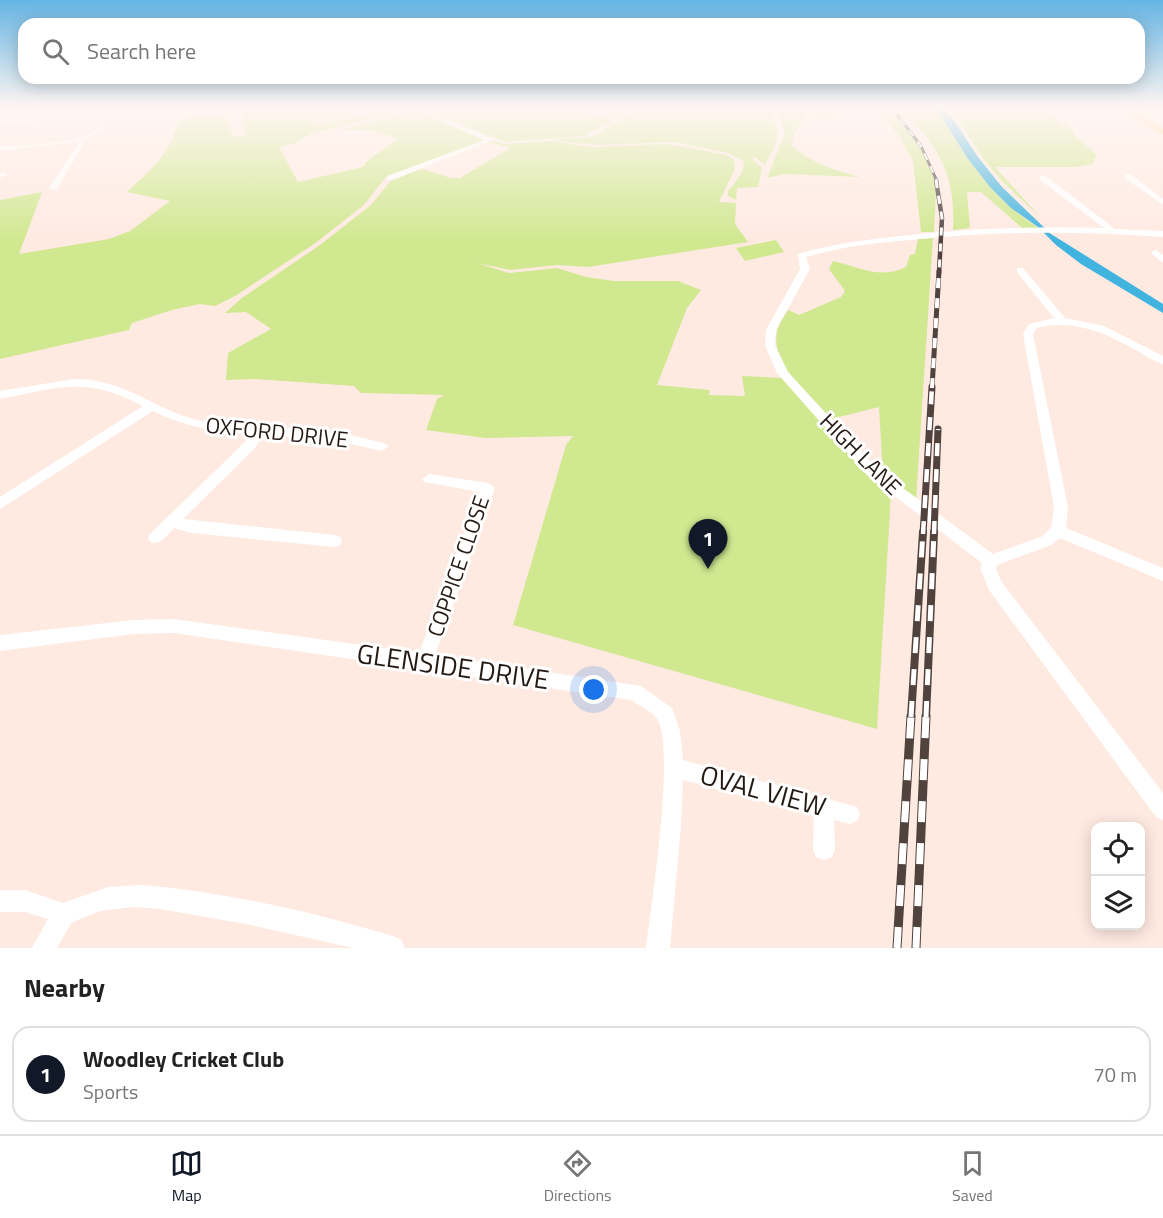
<!DOCTYPE html>
<html lang="en">
<head>
<meta charset="utf-8">
<style>
	:root { --surface:#fff; --page:#f2f2f2; --text:#222; --muted:#767676; --line:#e0e0e0; --accent:#111827 }
	body { margin:0; font-family:"Titillium Web",sans-serif; background:var(--page); color:var(--text) }
	.controls { position:absolute; right:18px; bottom:18px; display:grid; overflow:hidden; border-radius:12px; box-shadow:0 3px 15px #0003 }
	.controls button { width:54px; height:54px; display:grid; place-items:center; padding:0; border:0; border-bottom:2px solid var(--line); background:var(--surface); color:var(--text); font:30px sans-serif }
	.you { position:absolute; left:594px; top:690px; width:21px; height:21px; margin:-15px; border:4px solid #fff; border-radius:50%; background:#1a73e8; box-shadow:0 0 0 9px #1a73e833 }
	.badge { display:grid; place-items:center; width:39px; height:39px; border-radius:50%; background:var(--accent); color:#fff; font-size:20px; font-weight:700 }
	.pin { position:absolute; translate:-50% -50px; filter:drop-shadow(0 2px 3px #0008) }
	.pin::after { content:''; position:absolute; top:32px; width:21px; height:18px; background:inherit; clip-path:polygon(0 0,100% 0,50% 100%) }
	.list { margin:0; padding:0; list-style:none }
	h2 { display:flex; justify-content:space-between; align-items:center; height:78px; margin:0; padding:0 24px; font-size:26px }
	h2 small { font-size:20px; font-weight:400; color:var(--muted) }
	.list li { display:grid; grid-template-columns:39px 1fr auto; gap:18px; align-items:center; box-sizing:border-box; height:96px; margin:0 12px 12px; padding:0 12px; border:2px solid var(--line); border-radius:18px }
	.list b { display:block; font-size:22px; white-space:nowrap }
	.list p { margin:0; font-size:20px; white-space:nowrap; color:var(--muted) }
	.list em { font-size:20px; font-style:normal; color:var(--muted) }
	.icon { flex:none; width:33px; height:33px; fill:none; stroke:currentColor; stroke-width:2; stroke-linecap:round; stroke-linejoin:round }
	.map { position:relative; flex:none; width:1163px; height:948px; overflow:hidden }
	.search { position:absolute; background:var(--surface); box-shadow:0 3px 15px #0003; left:18px; right:18px; top:18px; height:66px; display:flex; align-items:center; gap:15px; box-sizing:border-box; padding:0 21px; border-radius:18px; color:var(--muted); font-size:22px }
	.sheet { height:186px; background:var(--surface) }
	nav { display:flex; justify-content:space-around; align-items:center; box-sizing:border-box; height:84px; border-top:2px solid var(--line); background:var(--surface); font-size:16px; color:var(--muted) }
	nav a { display:grid; justify-items:center; gap:3px }
	nav .on { color:var(--accent) }
	.map>svg:first-child { display:block }
	.green { fill:#d0e890 }
	.water { fill:#41b3df }
	.lines { fill:none; stroke-linecap:round; stroke-linejoin:round }
	.street { fill:#fff; fill-rule:evenodd }
	.primary { fill:#fed198; fill-rule:evenodd }
	.rail-far5-casing { stroke:#50423d; stroke-width:3 }
	.rail-far4-casing { stroke:#50423d; stroke-width:4.5 }
	.rail-far3-casing { stroke:#50423d; stroke-width:5 }
	.rail-far2-casing { stroke:#50423d; stroke-width:7 }
	.rail-far1-casing { stroke:#50423d; stroke-width:8 }
	.rail-casing { stroke:#50423d; stroke-width:9 }
	.rail-far5 { stroke:#fff; stroke-width:2; stroke-dasharray:7; stroke-linecap:butt }
	.rail-far4 { stroke:#fff; stroke-width:3; stroke-dasharray:8; stroke-linecap:butt }
	.rail-far3 { stroke:#fff; stroke-width:4; stroke-dasharray:10; stroke-linecap:butt }
	.rail-far2 { stroke:#fff; stroke-width:4.5; stroke-dasharray:13; stroke-linecap:butt }
	.rail-far1 { stroke:#fff; stroke-width:5; stroke-dasharray:16; stroke-linecap:butt }
	.rail { stroke:#fff; stroke-width:7; stroke-dasharray:21; stroke-linecap:butt }
	.labels { text-anchor:middle; stroke-width:6; stroke-linejoin:round; paint-order:stroke }
	.street-label { font-size:22px; fill:#251914; stroke:#fff }
	.near-street-label { font-size:27px; fill:#251914; stroke:#fff }
</style>
</head>
<body>
<div class="map">
<svg width="1163" height="948" viewBox="0 0 1163 948">
	<rect width="100%" height="100%" fill="#ffeae2"/>
	<g class="green">
		<path d="M246,108H378L313,121L310,125L397,109L403,111L310,134L295,144L279,147L298,182L363,167L367,161L399,138L374,131L344,129L411,111H417L486,140L385,178L364,205L314,244L235,296L215,306L200,304L172,310L132,323L129,330L0,359V200L42,192L19,254L109,239L130,231L170,201L127,192C149,172 173,151 178,121C193,117 210,112 226,116L233,137L245,135L243,114Z"/>
		<path d="M592,108L587,113L602,115L609,108H633L585,136L506,142L419,109Z"/>
		<path d="M642,108H767C784,135 778,139 765,165L755,157H751L762,168L758,187L737,188L736,200L728,196V191C736,181 744,174 744,161L727,153L674,142L597,145L551,140L591,137Z"/>
		<path d="M777,108L830,114L843,118L806,115L795,132L791,145C811,163 835,171 861,177L784,174L767,178L785,133Z"/>
		<path d="M875,108H889L892,110C910,131 931,156 935,184C937,199 934,217 934,232H921L913,161L898,134Z"/>
		<path d="M900,108H936C964,154 992,200 1039,228H1022L981,192H967L970,228L953,230C956,175 939,146 900,108Z"/>
		<path d="M950,108H1038L1072,130L1075,136L1097,155L1092,164L1076,167H995L1040,217L1001,180L985,161Z"/>
		<path d="M491,141L505,144L549,141L593,147L668,144L727,155L734,160L735,169L719,202L736,203L735,224L748,242L588,267L558,265L510,270L477,263L509,273L557,268L586,277L614,281H678L701,290L687,308L657,385L710,390L709,395L745,396L742,376L782,378L891,495L877,729L513,625L566,445L573,436L485,438L426,430L437,399L444,395L361,393L354,386L256,379L226,380L228,353L271,329L246,312L225,313L242,298L320,245L371,205L392,179L419,168L451,178H460L510,148L488,142Z"/>
		<path d="M933,238L916,501L883,476L879,407L831,419C811,397 770,365 777,332C778,324 784,317 788,310L799,315L841,297L845,291L829,269L833,261C859,267 880,280 906,267L910,255L915,254L918,239Z"/>
		<path d="M776,240L784,252L745,261L736,248Z"/>
	</g>
	<path class="water" d="M936,108H946L978,157L1002,187L1051,234L1163,304V313L1081,264L1056,245L1038,227L1011,208L990,187L968,159Z"/>
	<g class="lines">
		<g class="street">
			<path d="M29,108H38L7,118L2,117Z"/>
			<path d="M126,108H147L108,114L102,131L82,140L84,144L56,190L49,188L78,144L76,142L0,151V147C28,144 76,145 98,128L102,114L0,125V121Z"/>
			<path d="M413,108H421L493,140L393,180H387V176L484,140Z"/>
			<path d="M1088,110L1130,111L1133,113L1130,115L1086,113Z"/>
			<path d="M1141,117L1163,118V122L1139,120Z"/>
			<path d="M0,173H5L6,175L0,178Z"/>
			<path d="M1125,174H1131L1163,199V205L1125,178Z"/>
			<path d="M1040,176H1046L1115,229L1163,231V237C1082,231 1001,231 921,239C886,242 851,245 817,254L806,257L810,269L776,330L775,345L788,372L877,469L993,554L1041,537L1051,528L1054,507L1023,334L1029,324L1054,318L1017,272V268H1023L1065,318L1104,326L1163,356V364C1153,361 1143,354 1134,349C1103,332 1073,319 1037,328L1033,334L1068,507L1066,528L1163,568V581L1060,538L1051,545L997,565L996,568L1001,581L1163,793V820L1156,817L989,590L980,568L982,563L867,475L777,373L765,345L766,330L800,269L798,254C838,242 879,238 920,234C981,228 1043,226 1104,228L1040,180Z"/>
			<path d="M1155,250L1163,255V263L1151,253Z"/>
			<path d="M74,379C127,379 153,410 201,421L338,432L387,444L388,447L382,451L338,441L263,434L255,448L183,519L335,535L340,537L342,541L340,545L335,547L191,533L174,528C167,535 161,546 150,542L148,538L150,534L245,442L251,434C216,432 184,427 153,411L0,509V497L143,406C86,376 60,387 0,399V391Z"/>
			<path d="M429,474L488,483L495,488L435,655L641,686L672,708L680,731L683,760L857,807L860,814L857,821L850,824L834,820L835,849L832,857L824,860L816,857L813,849L814,815L683,780L681,826L670,948H646C651,908 676,748 657,719C652,711 639,706 631,700L174,633L134,634L0,651V635L134,620L174,619L419,653L480,492L424,482L422,479Z"/>
			<path d="M142,885C227,892 312,912 393,936L401,940L405,948H353L246,924L160,909L133,907L100,911L71,923L57,948H32L48,919L25,912H0V890H25L63,903L108,887Z"/>
		</g>
		<path class="primary" d="M1118,108H1129L1163,128V135Z"/>
		<g class="rail-far5-casing">
			<path id="rail-far5" d="M892,108L921,146L937,181"/>
		</g>
		<g class="rail-far4-casing">
			<path id="rail-far4" d="M936,180L942,218L939,273"/>
		</g>
		<g class="rail-far3-casing">
			<path id="rail-far3" d="M932,388L939,271"/>
		</g>
		<g class="rail-far2-casing">
			<g id="rail-far2">
				<path d="M923,534L932,387"/>
				<path d="M934,534L938,429"/>
			</g>
		</g>
		<g class="rail-far1-casing">
			<g id="rail-far1">
				<path d="M911,717L923,532"/>
				<path d="M926,717L934,532"/>
			</g>
		</g>
		<g class="rail-casing">
			<g id="rail">
				<path d="M897,948L911,716"/>
				<path d="M916,948L926,716"/>
			</g>
		</g>
		<use href="#rail-far5" class="rail-far5"/>
		<use href="#rail-far4" class="rail-far4"/>
		<use href="#rail-far3" class="rail-far3"/>
		<use href="#rail-far2" class="rail-far2"/>
		<use href="#rail-far1" class="rail-far1"/>
		<use href="#rail" class="rail"/>
	</g>
	<linearGradient id="sky" x2="0" y2="1"><stop stop-color="#65b4e4"/><stop offset="0.45" stop-color="#fff6f2"/><stop offset="1" stop-color="#fff6f2" stop-opacity="0"/></linearGradient>
	<rect width="1163" height="241" fill="url(#sky)"/>
	<g class="labels">
		<g class="street-label">
			<text transform="translate(277 432) rotate(6)" y="8">OXFORD DRIVE</text>
			<text transform="translate(861 454) rotate(45)" y="8">HIGH LANE</text>
			<text transform="translate(458 566) rotate(-71)" y="8">COPPICE CLOSE</text>
		</g>
		<g class="near-street-label">
			<text transform="translate(453 667) rotate(8)" y="9">GLENSIDE DRIVE</text>
			<text transform="translate(763 791) rotate(15)" y="9">OVAL VIEW</text>
		</g>
	</g>
</svg>
<div class="controls">
<button><svg class="icon" aria-label="locate" viewBox="0 0 24 24"><circle cx="12" cy="12" r="6"/><path d="M12 2v4M12 18v4M2 12h4M18 12h4"/></svg></button>
<button><svg class="icon" aria-label="layers" viewBox="0 0 24 24"><path d="M12 4l9 5-9 5-9-5zM3 14l9 5 9-5"/></svg></button>
</div>
<div class="you"></div>
<div class="pin badge" style="left:708px;top:569px">1</div>
<div class="search"><svg class="icon" aria-label="search" viewBox="0 0 24 24"><circle cx="10" cy="10" r="6"/><path d="M15 15l6 6"/></svg>Search here</div>
</div>
<section class="sheet">
<h2>Nearby<small></small></h2>
<ul class="list">
<li><span class="badge">1</span><div><b>Woodley Cricket Club</b><p>Sports</p></div><em>70 m</em></li>
</ul>
</section>
<nav>
<a class="on"><svg class="icon" aria-label="map" viewBox="0 0 24 24"><path d="M3 6l6-2 6 2 6-2v14l-6 2-6-2-6 2zM9 4v14M15 6v14"/></svg>Map</a>
<a><svg class="icon" aria-label="directions" viewBox="0 0 24 24"><path d="M12 3l9 9-9 9-9-9zM9 14v-3h6M13 9l2 2-2 2"/></svg>Directions</a>
<a><svg class="icon" aria-label="saved" viewBox="0 0 24 24"><path d="M7 4h10v16l-5-4-5 4z"/></svg>Saved</a>
</nav>
</body>
</html>
